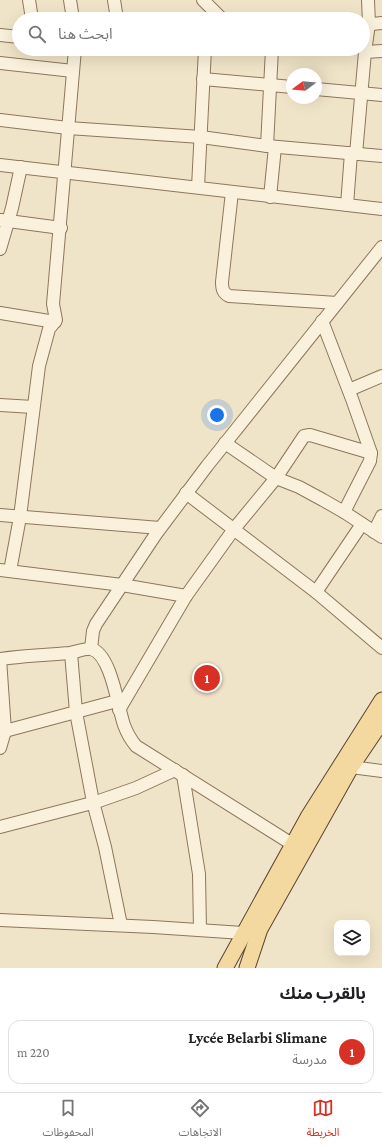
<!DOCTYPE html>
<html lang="ar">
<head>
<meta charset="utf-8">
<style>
	:root { --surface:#fff; --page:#f6f6f6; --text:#202124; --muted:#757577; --line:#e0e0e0; --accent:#d93025 }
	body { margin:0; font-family:"Crimson Pro","Noto Sans Arabic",serif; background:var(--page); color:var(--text); direction:rtl }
	.controls { position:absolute; right:12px; bottom:12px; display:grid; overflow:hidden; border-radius:8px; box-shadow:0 4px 16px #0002 }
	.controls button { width:36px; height:36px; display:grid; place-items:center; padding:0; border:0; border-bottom:1px solid var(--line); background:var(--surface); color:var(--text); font:20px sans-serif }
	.compass { position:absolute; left:286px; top:68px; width:36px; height:36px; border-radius:50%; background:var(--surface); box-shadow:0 4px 16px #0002; rotate:254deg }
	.you { position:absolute; left:217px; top:415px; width:14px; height:14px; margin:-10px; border:3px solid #fff; border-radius:50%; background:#1a73e8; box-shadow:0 0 0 6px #1a73e833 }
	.badge { display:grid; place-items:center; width:26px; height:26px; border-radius:50%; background:var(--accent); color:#fff; font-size:13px; font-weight:700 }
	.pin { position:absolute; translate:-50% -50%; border:2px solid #fff; box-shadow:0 1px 4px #0006 }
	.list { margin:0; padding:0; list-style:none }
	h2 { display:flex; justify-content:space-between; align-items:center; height:52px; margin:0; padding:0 16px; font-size:17px }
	h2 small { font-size:13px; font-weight:400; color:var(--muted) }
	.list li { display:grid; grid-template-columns:26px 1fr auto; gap:12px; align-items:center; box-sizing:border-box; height:64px; margin:0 8px 8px; padding:0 8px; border:1px solid var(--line); border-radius:12px }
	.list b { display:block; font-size:15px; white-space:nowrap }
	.list p { margin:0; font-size:13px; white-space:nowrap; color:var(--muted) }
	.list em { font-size:13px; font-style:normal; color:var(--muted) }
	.icon { flex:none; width:22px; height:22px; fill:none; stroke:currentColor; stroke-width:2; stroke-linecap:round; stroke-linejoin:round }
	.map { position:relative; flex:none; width:382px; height:968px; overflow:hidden; direction:ltr }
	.search { position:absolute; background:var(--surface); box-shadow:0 4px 16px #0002; left:12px; right:12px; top:12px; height:44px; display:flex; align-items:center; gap:10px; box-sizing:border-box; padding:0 14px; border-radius:22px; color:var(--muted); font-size:15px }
	.sheet { height:124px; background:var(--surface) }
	nav { display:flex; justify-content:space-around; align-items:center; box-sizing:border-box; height:56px; border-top:1px solid var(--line); background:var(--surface); font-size:11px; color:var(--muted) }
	nav a { display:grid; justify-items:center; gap:2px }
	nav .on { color:var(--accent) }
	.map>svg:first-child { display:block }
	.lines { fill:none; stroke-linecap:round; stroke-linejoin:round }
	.minor-casing { stroke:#8d765c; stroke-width:14 }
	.major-casing { stroke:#5b4430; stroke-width:17 }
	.minor { stroke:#faf1dc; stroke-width:12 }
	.major { stroke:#f3d9a0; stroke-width:15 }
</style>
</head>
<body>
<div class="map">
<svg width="382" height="968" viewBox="0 0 382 968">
	<rect width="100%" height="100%" fill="#f0e4c8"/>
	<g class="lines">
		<g class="minor-casing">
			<g id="minor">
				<path d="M29,0L32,19"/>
				<path d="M70,0L73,19"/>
				<path d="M114,0L117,19"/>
				<path d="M203,0L222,19"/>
				<path d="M363,25L382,23"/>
				<path d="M0,35L19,37"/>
				<path d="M365,52L382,51"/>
				<path d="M0,63L73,71"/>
				<path d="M203,79L292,87"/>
				<path d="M316,89L382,95"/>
				<path d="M0,120L68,128L201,137L267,146L382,156"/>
				<path d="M267,146L272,49"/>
				<path d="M356,154L365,52L369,24L368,0"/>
				<path d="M0,165L382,209"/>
				<path d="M198,187L205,49"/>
				<path d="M232,192L222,282C222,289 223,293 229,296L337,303"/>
				<path d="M270,197L275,147"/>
				<path d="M347,205L351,153"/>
				<path d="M1,220L61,228"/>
				<path d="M0,249L12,208L21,167"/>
				<path d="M0,313L55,322"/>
				<path d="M322,321L352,399L371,453L370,461L344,512"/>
				<path d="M349,390L382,376"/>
				<path d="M0,405L33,407"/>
				<path d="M225,443L276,478L299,487L323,500L344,512L382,537"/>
				<path d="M186,493L316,592L382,648"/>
				<path d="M0,515L160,528"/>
				<path d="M374,532L382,516"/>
				<path d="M0,570L122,585L186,596"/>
				<path d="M10,571L20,517L39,366L49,329L56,320L53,304L75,49"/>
				<path d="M316,592L362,524"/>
				<path d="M91,649L93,631L96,624L156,534L207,466L382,247"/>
				<path d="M71,653L76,712L93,802L105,847L121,925"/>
				<path d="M0,659C23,656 47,655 70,653C76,652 85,648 91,649C111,653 118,708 124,725C127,733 131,740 136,746L292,844"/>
				<path d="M0,659L5,731"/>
				<path d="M119,710L186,596L234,529L276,478L304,436L310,435L371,453"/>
				<path d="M0,748L5,731L117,701"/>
				<path d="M351,767L382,771"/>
				<path d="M183,775L199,874L200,930"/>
				<path d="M0,827L96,802L136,788L175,770"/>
				<path d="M0,920L153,927L243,933"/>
			</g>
		</g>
		<g class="major-casing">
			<g id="major">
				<path d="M225,968L308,817L382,700"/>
				<path d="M247,968L260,929L351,767L382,721"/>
			</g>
		</g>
		<use href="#minor" class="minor"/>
		<use href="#major" class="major"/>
	</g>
</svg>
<div class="controls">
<button><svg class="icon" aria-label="layers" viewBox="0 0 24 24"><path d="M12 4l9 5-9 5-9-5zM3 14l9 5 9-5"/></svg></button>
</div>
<svg class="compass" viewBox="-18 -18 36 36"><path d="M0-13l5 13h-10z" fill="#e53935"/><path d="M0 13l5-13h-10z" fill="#757577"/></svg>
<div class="you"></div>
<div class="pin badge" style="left:207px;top:678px">1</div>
<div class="search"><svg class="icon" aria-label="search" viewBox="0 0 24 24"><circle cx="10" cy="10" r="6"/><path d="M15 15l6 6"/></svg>ابحث هنا</div>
</div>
<section class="sheet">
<h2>بالقرب منك<small></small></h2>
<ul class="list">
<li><span class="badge">1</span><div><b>Lycée Belarbi Slimane</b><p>مدرسة</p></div><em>220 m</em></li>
</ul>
</section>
<nav>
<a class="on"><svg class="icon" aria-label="map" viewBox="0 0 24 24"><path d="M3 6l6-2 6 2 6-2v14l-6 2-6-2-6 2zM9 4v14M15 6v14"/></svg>الخريطة</a>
<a><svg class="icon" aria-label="directions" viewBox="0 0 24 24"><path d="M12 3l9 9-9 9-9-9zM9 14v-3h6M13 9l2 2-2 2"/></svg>الاتجاهات</a>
<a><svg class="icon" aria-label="saved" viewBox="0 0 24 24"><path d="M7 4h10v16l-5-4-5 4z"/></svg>المحفوظات</a>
</nav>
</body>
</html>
